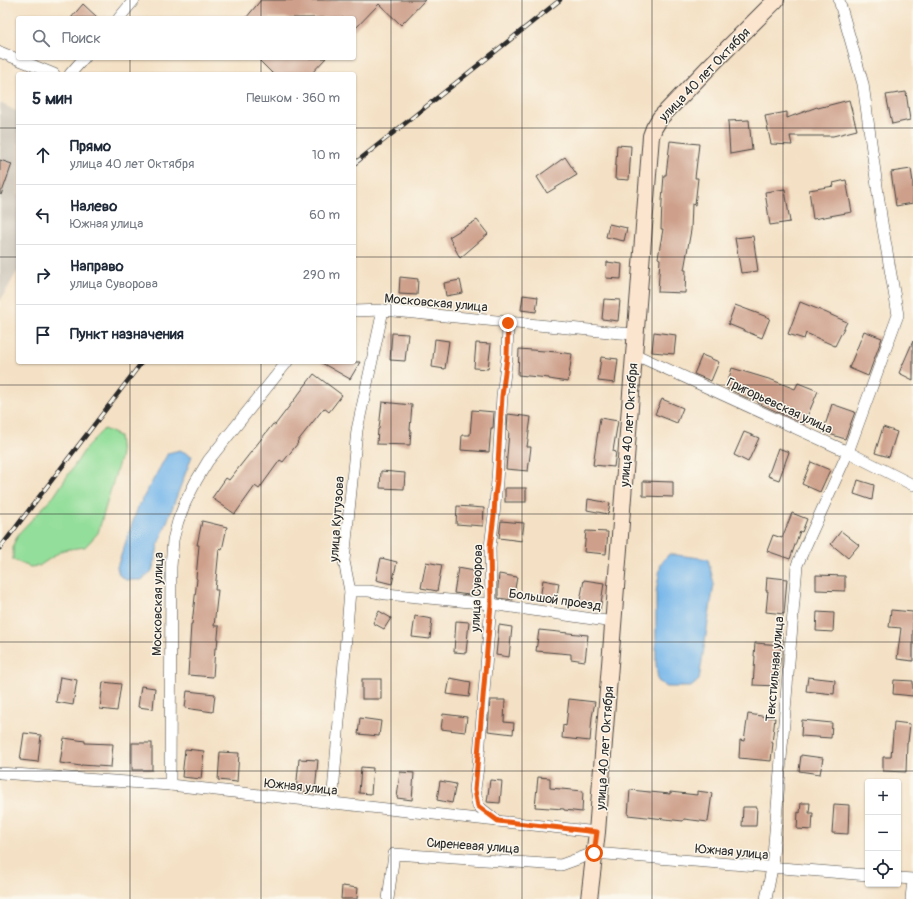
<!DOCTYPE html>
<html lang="ru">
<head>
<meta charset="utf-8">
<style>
	:root { --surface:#fff; --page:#f2f2f3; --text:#1f2937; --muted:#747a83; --line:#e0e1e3 }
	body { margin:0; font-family:Pangolin,sans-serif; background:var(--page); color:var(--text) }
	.controls { position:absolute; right:12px; bottom:12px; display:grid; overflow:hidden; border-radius:4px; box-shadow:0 1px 3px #0004 }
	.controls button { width:36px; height:36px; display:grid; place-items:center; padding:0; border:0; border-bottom:1px solid var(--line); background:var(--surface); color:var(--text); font:20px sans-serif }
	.stop { position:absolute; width:12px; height:12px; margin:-9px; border:3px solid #ea580c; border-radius:50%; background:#fff }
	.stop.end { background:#ea580c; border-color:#fff; box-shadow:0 1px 4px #0008 }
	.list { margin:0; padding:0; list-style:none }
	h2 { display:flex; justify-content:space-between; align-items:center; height:52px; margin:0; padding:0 16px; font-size:17px }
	h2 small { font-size:13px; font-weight:400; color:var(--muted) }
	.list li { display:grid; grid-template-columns:26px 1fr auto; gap:12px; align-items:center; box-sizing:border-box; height:60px; padding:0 16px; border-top:1px solid var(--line) }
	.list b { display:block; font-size:15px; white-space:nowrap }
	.list p { margin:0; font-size:13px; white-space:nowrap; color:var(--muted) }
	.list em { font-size:13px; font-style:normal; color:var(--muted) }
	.icon { flex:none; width:22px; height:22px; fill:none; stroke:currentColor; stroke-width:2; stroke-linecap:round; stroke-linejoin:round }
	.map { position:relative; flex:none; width:913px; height:899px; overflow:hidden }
	.search { position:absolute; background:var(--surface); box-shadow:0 1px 3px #0004; left:16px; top:16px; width:340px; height:44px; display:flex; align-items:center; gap:10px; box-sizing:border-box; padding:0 14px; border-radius:4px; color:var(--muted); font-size:15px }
	.panel { position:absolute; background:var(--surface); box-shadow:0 1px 3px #0004; left:16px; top:72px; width:340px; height:292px; border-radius:4px }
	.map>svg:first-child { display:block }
	.industrial { fill:#cbc3b8 }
	.green { fill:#93de9a; stroke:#5f8462 }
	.water { fill:#75b6ea; stroke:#50708a }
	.building { fill:#cea08b }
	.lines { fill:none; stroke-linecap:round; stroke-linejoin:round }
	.street-casing { stroke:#494642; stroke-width:12 }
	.secondary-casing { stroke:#494642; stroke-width:18 }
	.street { stroke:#fff; stroke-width:11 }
	.secondary { stroke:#fce5cf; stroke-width:16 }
	.rail-casing { stroke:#2b2b2b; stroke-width:4.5 }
	.rail { stroke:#fbf7ec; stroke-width:3; stroke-dasharray:9; stroke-linecap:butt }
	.route { stroke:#ea580c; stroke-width:5 }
	.grid { fill:none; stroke:#2b2b2b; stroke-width:1; stroke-opacity:0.55 }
	.labels { text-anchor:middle; stroke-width:3; stroke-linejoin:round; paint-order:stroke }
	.street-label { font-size:13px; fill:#2b2b2b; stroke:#fbf7ec }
</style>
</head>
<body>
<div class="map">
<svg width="913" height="899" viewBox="0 0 913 899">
	<rect width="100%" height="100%" fill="#fbf7ec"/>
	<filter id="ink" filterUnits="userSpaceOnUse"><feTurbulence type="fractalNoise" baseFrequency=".025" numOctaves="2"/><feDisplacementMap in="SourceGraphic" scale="8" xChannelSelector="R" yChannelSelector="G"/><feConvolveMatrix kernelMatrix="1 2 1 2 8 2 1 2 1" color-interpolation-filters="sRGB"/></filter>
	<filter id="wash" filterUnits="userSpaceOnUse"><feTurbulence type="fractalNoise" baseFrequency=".012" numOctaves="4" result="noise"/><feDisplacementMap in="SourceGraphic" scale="16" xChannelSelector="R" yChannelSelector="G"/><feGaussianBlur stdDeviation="0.9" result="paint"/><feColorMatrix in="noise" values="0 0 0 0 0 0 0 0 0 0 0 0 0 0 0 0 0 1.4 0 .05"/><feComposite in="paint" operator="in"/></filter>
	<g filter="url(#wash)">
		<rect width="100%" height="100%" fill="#f4e1c5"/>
		<path class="industrial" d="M0,103L18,112V270L0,301Z"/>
		<path class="green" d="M104,429L119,436L121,455L98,533L85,547L63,550L39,566L30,567L13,560V545L19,533L54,496L88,445Z"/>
		<g class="water">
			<path d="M180,450L192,456L159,543L152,571L142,580H126L119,575L117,567L138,507L168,453Z"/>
			<path d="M669,554L708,559L714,584L699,680L691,687H667L658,681L656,663V592L661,563Z"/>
		</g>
		<g id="blocks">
			<g class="building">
				<path d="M261,0H425L401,25L379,4L354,30V18H246Z"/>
				<path d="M83,4L98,18H71Z"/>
				<path d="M257,58H326L311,74H273Z"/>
				<path d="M906,92L910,120L892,124L886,95Z"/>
				<path d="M849,100L857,130L833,136H790L792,145L771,144L765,116L787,112V118L817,107L818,108Z"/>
				<path d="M749,120L752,150L730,154L728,121Z"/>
				<path d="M670,141L699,144L695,178H698L695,205L692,204L691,230L684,270H686L685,293L658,292L660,259L658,258L663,229H661L662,201L664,175H666Z"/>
				<path d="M617,145L631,146L629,180L615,179Z"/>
				<path d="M565,157L577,175L547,193L537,177Z"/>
				<path d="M0,160L12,164L1,195L0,194Z"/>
				<path d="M911,169L913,182V203L896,206L891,172Z"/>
				<path d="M846,180L852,212L813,219L809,190L834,186L833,183Z"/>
				<path d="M785,189L790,222L770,225L765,192Z"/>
				<path d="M477,220L488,234L460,258L449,237Z"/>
				<path d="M609,224L627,228L624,241L606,237Z"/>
				<path d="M753,236L758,271L741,273L735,238Z"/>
				<path d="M607,262L622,264L621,279L606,278Z"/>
				<path d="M400,277L418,279L417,295L399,294Z"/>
				<path d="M460,280L463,293L446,296L444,283Z"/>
				<path d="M523,295L538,297L536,312L521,310Z"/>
				<path d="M604,299L620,300L618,321L602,319Z"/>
				<path d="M800,302L820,310L847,322L835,346L806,333L804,339L788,334Z"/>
				<path d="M735,305L770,318L762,338L728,324Z"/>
				<path d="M864,331L882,338L868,376L849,368Z"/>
				<path d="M654,332L676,335L674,354L652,352Z"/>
				<path d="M392,333L408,334L405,361L390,360Z"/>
				<path d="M435,339L449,341L445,369L432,367Z"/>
				<path d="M913,341V380L899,373Z"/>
				<path d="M476,343L491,344L488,369L474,368Z"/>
				<path d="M519,349L557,352L572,354L568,382L549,379V378L518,375Z"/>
				<path d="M702,355L719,362L711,381L694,374Z"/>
				<path d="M601,357L618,359L615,383L598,381Z"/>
				<path d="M320,362H360L350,379Z"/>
				<path d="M732,368L772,380L795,389L798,383L818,391L804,424L758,403V401L747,398L726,388Z"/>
				<path d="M314,374L342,395L329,412L324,408L297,442L298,443L283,462L280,460L259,489L255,486L235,514L212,498L226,478L229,480L273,424L275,425Z"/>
				<path d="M662,399L683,408L677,423L655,414Z"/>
				<path d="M382,402L412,405L410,430H411L410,445L377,444L378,429H379Z"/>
				<path d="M832,404L855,412L845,439L823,432Z"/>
				<path d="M472,410L494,412L493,428H491L489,452L461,450L462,435H470Z"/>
				<path d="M508,414L531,417L527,447H531L528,471L506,469L509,431L507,430Z"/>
				<path d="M600,418L618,421L613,451L616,452L614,467L593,465Z"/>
				<path d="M883,427L897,432L889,457L875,453Z"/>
				<path d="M744,432L759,438L748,462L734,455Z"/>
				<path d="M778,448L789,452L779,480L768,476Z"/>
				<path d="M811,462L830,470L820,492L802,484Z"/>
				<path d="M381,471L405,473L404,489L380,488Z"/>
				<path d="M858,480L874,485L872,500L854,494Z"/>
				<path d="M643,481L673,482V497L643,496Z"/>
				<rect x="505" y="488" width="21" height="14"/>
				<path d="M588,499L610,503L608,514L587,510Z"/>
				<path d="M457,506L484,508L483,526L456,524Z"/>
				<path d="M792,513L807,519L802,532L800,531L790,559L767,551L773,535L782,538Z"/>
				<path d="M202,521L227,527L222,550L219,549L215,590H218L214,626H219L217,648H215L213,677L188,675L191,624H192L197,579L196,578L199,545H197Z"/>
				<path d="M501,521L524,523L522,541L499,538Z"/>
				<path d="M586,531L608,532L606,554L584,552Z"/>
				<path d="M841,531L859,545L848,558L831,544Z"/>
				<path d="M381,558L397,562L392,584L376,580Z"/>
				<path d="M426,562L442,565L437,591L421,588Z"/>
				<path d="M458,568L480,572L477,596L454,593Z"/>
				<path d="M499,574L517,577L513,600L498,598V586Z"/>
				<path d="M816,575L845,576V591L816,590Z"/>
				<path d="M767,577L787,579L784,614L766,612L768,591H766Z"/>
				<path d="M543,580L559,583L556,602L540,599Z"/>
				<path d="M584,580L604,583L600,610L579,606Z"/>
				<path d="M891,610L913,612V661L897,659L901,628L889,627Z"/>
				<path d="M379,611L391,618L384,629L373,623Z"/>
				<path d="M817,612L834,613L833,632L816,631Z"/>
				<path d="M415,616L432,619L430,639L412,637Z"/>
				<path d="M456,621L469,622L466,653L454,652Z"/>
				<path d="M499,625L512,627L509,657L496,655Z"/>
				<path d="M539,630L588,635L585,661L571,659V654L536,651Z"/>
				<path d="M755,643L781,645L778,686L753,685L755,656H754Z"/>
				<path d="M60,677L77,680L73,705L56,702Z"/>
				<path d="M808,677L835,680L834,694L806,691Z"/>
				<path d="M450,678L471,682L469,697L447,694Z"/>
				<rect x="362" y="679" width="19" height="20"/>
				<path d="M894,680L913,681V696L893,694Z"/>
				<path d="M103,682L121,684L117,711L100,709Z"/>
				<path d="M141,686L155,688L153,709L138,707Z"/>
				<path d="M187,691L215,694L213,712L185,708Z"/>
				<path d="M569,699L595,702L592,717L590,741L562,738L563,725L566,726Z"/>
				<path d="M490,700H505L504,722L514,723L513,734L488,731Z"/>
				<path d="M443,714L467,717L465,732L441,729Z"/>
				<path d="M748,714L775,718L772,743H773L771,761L739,758L740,740L744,741Z"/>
				<path d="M360,718L381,721L379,736L358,734Z"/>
				<path d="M802,720L832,723L831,738L801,736Z"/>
				<path d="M894,722L910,724L908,742H907L906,772L883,771V757H891Z"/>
				<path d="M24,733L41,735L38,762L20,760Z"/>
				<path d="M64,738L85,741V743L113,744L111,767L81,765V766L60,763Z"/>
				<rect x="132" y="743" width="20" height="27"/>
				<path d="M185,749L204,751L201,779L182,777Z"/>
				<path d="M220,752L239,753L237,782L218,780Z"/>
				<path d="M801,755L823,758L820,774L799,771Z"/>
				<path d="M299,759L318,760L315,792L296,791Z"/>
				<path d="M361,767L373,768L371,794L359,793Z"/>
				<path d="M400,772L414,773L412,800L397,798Z"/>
				<path d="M538,777L550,778V788L583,791L582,812L564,810V809L535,807Z"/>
				<path d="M490,780L502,781L500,803L487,802Z"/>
				<path d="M440,781L456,784L452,803L437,800Z"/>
				<path d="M630,790L670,794V792L697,795V791L712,793L708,822L684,819L683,821L628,815Z"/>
				<path d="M801,803H810L809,813H813L812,830L797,829L798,812L800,813Z"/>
				<path d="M834,804L849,805L848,834L832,833Z"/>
				<path d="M743,807H757L756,826H742Z"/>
				<path d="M342,886L358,888L357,899H341Z"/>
			</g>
		</g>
	</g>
	<g filter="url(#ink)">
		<use href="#blocks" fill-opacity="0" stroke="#494642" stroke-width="1"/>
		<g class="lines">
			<g class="street-casing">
				<g id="street">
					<path d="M119,18L134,0"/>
					<path d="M0,52L54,74"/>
					<path d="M70,74L84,58"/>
					<path d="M354,311L383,310L620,333L635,334"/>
					<path d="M634,354L848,452L913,485"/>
					<path d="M350,591H369L386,594L491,604L613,622"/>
					<path d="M0,773L170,785L597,832"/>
					<path d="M170,785L171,567L173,540L178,521L185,503L196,481L208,461L287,362"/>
					<path d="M332,804L350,591L344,561L357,430L383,310"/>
					<path d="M497,821L478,806L475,789L478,767L491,604L490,547L494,515L497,481L502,396L507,357L508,323"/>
					<path d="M898,878L913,879L911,899"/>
					<path d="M388,899L394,854L561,865L594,853L868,875"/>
					<path d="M766,899L772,868L797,565L848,452L898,315L882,223L863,84L839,0"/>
				</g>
			</g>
			<g class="secondary-casing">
				<path id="secondary" d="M589,899L597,832L651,136L654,128L660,118L709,67L776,0"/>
			</g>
			<use href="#street" class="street"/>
			<use href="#secondary" class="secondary"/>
			<g class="rail-casing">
				<g id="rail">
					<path d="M354,164L560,0"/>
					<path d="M0,548L142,362"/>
				</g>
			</g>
			<use href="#rail" class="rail"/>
		</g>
	</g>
	<g class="lines" filter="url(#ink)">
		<path class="route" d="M508,323L507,357L502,396L497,481L495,496L494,515L490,547L491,604L475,790L478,806L498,821L597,832L594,853"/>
	</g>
	<path class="grid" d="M130,0V18M261,0V18M391,0V899M522,0V899M652,0V899M783,0V899M130,58V74M261,58V74M0,128H18M354,128H913M0,257H18M354,257H913M130,362V899M261,362V899M0,385H913M0,514H913M0,642H913M0,771H913"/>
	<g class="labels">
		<g class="street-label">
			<text transform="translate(704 74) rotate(-46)" y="5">улица 40 лет Октября</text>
			<text transform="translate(436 302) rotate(5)" y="5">Московская улица</text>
			<text transform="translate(780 405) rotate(25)" y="5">Григорьевская улица</text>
			<text transform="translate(628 425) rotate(-86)" y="5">улица 40 лет Октября</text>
			<text transform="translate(336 519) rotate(-86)" y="5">улица Кутузова</text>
			<text transform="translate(476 588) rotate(-88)" y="5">улица Суворова</text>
			<text transform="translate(555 599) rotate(8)" y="5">Большой проезд</text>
			<text transform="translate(157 604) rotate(-89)" y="5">Московская улица</text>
			<text transform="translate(774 669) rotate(-85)" y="5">Текстильная улица</text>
			<text transform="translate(604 748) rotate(-86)" y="5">улица 40 лет Октября</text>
			<text transform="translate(301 786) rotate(6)" y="5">Южная улица</text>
			<text transform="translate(473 845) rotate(4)" y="5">Сиреневая улица</text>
			<text transform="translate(732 851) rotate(5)" y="5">Южная улица</text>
		</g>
	</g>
</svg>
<div class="controls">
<button>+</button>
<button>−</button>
<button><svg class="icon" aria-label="locate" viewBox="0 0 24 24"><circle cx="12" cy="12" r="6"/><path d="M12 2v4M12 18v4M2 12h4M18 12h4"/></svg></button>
</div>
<div class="stop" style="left:594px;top:853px"></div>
<div class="stop end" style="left:508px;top:323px"></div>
<div class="search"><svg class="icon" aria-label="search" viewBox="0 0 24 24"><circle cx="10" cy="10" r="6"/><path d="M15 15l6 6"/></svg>Поиск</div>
<section class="panel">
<h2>5 мин<small>Пешком · 360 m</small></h2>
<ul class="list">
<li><svg class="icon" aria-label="ahead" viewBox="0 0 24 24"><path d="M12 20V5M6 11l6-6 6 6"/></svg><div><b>Прямо</b><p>улица 40 лет Октября</p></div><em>10 m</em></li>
<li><svg class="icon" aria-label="left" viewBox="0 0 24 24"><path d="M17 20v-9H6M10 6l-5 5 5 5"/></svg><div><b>Налево</b><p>Южная улица</p></div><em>60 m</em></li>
<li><svg class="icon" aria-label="right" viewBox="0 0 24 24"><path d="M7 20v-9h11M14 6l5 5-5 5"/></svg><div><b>Направо</b><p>улица Суворова</p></div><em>290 m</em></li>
<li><svg class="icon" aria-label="arrive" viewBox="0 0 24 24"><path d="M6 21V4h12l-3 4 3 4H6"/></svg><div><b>Пункт назначения</b></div></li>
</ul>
</section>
</div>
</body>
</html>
